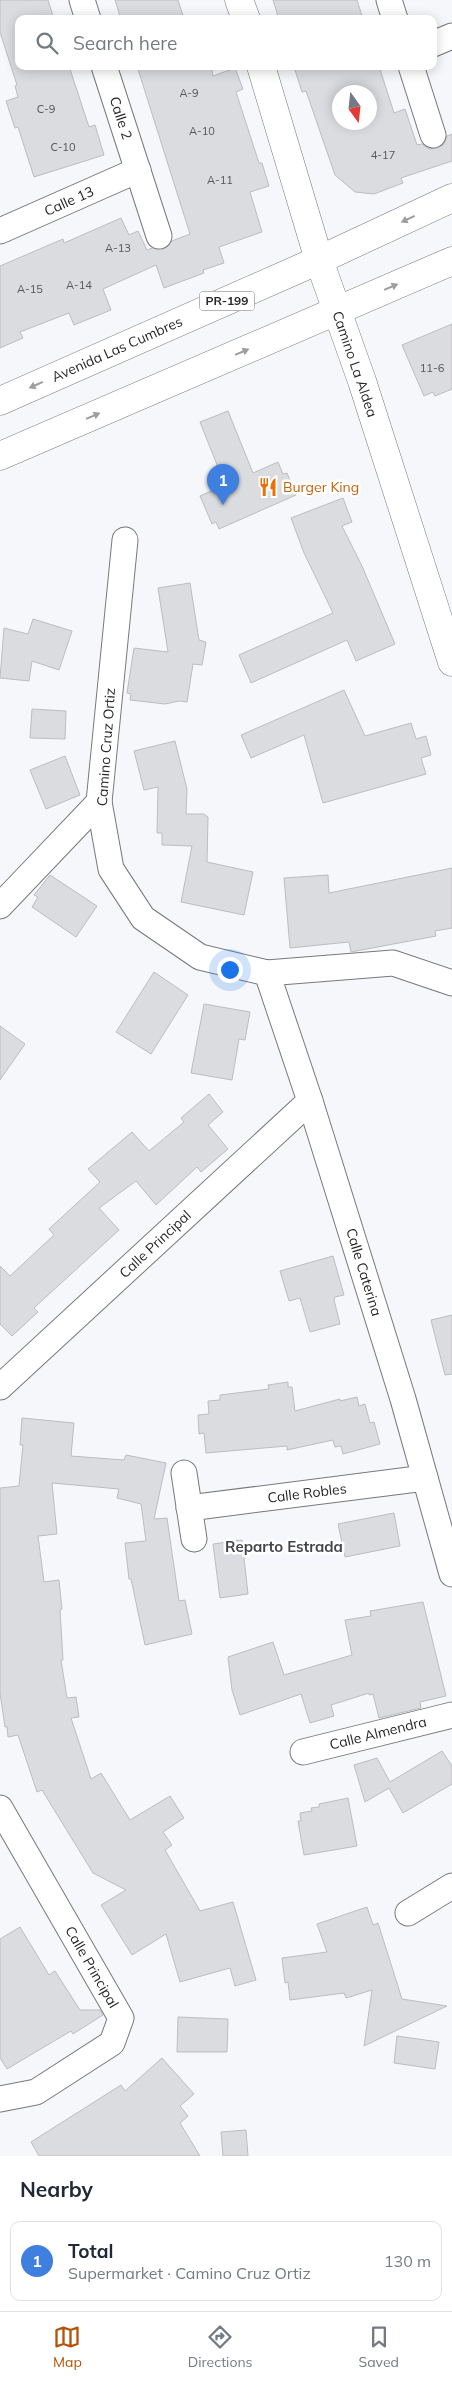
<!DOCTYPE html>
<html lang="en">
<head>
<meta charset="utf-8">
<style>
	:root { --surface:#fff; --page:#f2f2f3; --text:#1f2937; --muted:#747a83; --line:#e0e1e3; --accent:#b45309 }
	body { margin:0; font-family:Mulish,sans-serif; background:var(--page); color:var(--text) }
	.compass { position:absolute; left:332px; top:85px; width:45px; height:45px; border-radius:50%; background:var(--surface); box-shadow:0 2px 12px #0003; rotate:165deg }
	.you { position:absolute; left:229px; top:969px; width:18px; height:18px; margin:-12px; border:4px solid #fff; border-radius:50%; background:#1a73e8; box-shadow:0 0 0 8px #1a73e833 }
	.badge { display:grid; place-items:center; width:32px; height:32px; border-radius:50%; background:var(--accent); color:#fff; font-size:16px; font-weight:700 }
	.pin { position:absolute; translate:-50% -41px; filter:drop-shadow(0 1px 2px #0008) }
	.pin::after { content:''; position:absolute; top:26px; width:18px; height:15px; background:inherit; clip-path:polygon(0 0,100% 0,50% 100%) }
	.list { margin:0; padding:0; list-style:none }
	h2 { display:flex; justify-content:space-between; align-items:center; height:65px; margin:0; padding:0 20px; font-size:21px }
	h2 small { font-size:16px; font-weight:400; color:var(--muted) }
	.list li { display:grid; grid-template-columns:32px 1fr auto; gap:15px; align-items:center; box-sizing:border-box; height:80px; margin:0 10px 10px; padding:0 10px; border:1px solid var(--line); border-radius:10px }
	.list b { display:block; font-size:19px; white-space:nowrap }
	.list p { margin:0; font-size:16px; white-space:nowrap; color:var(--muted) }
	.list em { font-size:16px; font-style:normal; color:var(--muted) }
	.icon { flex:none; width:28px; height:28px; fill:none; stroke:currentColor; stroke-width:2; stroke-linecap:round; stroke-linejoin:round }
	.map { position:relative; flex:none; width:452px; height:2156px; overflow:hidden }
	.search { position:absolute; background:var(--surface); box-shadow:0 2px 12px #0003; left:15px; right:15px; top:15px; height:55px; display:flex; align-items:center; gap:12px; box-sizing:border-box; padding:0 18px; border-radius:10px; color:var(--muted); font-size:19px }
	.sheet { height:155px; background:var(--surface) }
	nav { display:flex; justify-content:space-around; align-items:center; box-sizing:border-box; height:70px; border-top:1px solid var(--line); background:var(--surface); font-size:14px; color:var(--muted) }
	nav a { display:grid; justify-items:center; gap:2px }
	nav .on { color:var(--accent) }
	.map>svg:first-child { display:block }
	.building { fill:#dbdce0; stroke:#bcbdc1; fill-rule:evenodd }
	.lines { fill:none; stroke-linecap:round; stroke-linejoin:round }
	.street-casing { stroke:#77787c; stroke-width:27 }
	.secondary-casing { stroke:#77787c; stroke-width:29 }
	.highway-casing { stroke:#77787c; stroke-width:29 }
	.street { stroke:#fff; stroke-width:25 }
	.secondary { stroke:#fff; stroke-width:28 }
	.highway { stroke:#fff; stroke-width:28 }
	.oneway { fill:#9e9e9f }
	.labels { text-anchor:middle; stroke-width:5; stroke-linejoin:round; paint-order:stroke }
	.number-label { font-size:11px; fill:#545457 }
	.shield { fill:#fff; stroke:#686869; stroke-width:1 }
	.shield-label { font-size:12px; font-weight:bold; fill:#272729 }
	.street-label { font-size:14px; fill:#272729; stroke:#fff }
	.food-label { font-size:14px; fill:#c56008; stroke:#fff; text-anchor:start }
	.neighbourhood-label { font-size:15px; font-weight:bold; fill:#444548; stroke:#fff }
</style>
</head>
<body>
<div class="map">
<svg width="452" height="2156" viewBox="0 0 452 2156">
	<rect width="100%" height="100%" fill="#f6f7fb"/>
	<g class="building">
		<path d="M0,0H48L54,19H19V66H69L89,127L95,125L104,155L34,177L18,127L15,128L6,101L18,97L15,86L17,85L0,32Z"/>
		<path d="M115,0H178L184,19H121Z"/>
		<path d="M273,0H357L363,19H279Z"/>
		<path d="M137,66H211L213,76L235,68L243,89L236,92L259,163H262L269,186L250,192L262,232L219,247L224,263L203,270L204,273L164,288L156,265L103,289L111,310L74,325L69,313L20,332L23,338L0,348V266L63,239L64,243L121,218L129,235L138,231L147,250L152,248L164,249L172,241L190,234Z"/>
		<path d="M296,66H379L394,113L405,109L417,145L422,144L429,149L438,148L444,144L447,136L452,134V161L401,178L403,183L374,194L355,192L335,175L306,91L302,92L295,70L297,69ZM340,92H370V122H340Z"/>
		<path d="M452,324V389L435,396L433,392L424,396L402,345Z"/>
		<path d="M228,411L253,473L278,462L283,474L287,473L296,495L219,529L216,522L212,524L200,496L225,485L200,422Z"/>
		<path d="M343,498L352,522L342,526L362,566L395,644L356,661L347,640L251,683L239,655L333,613L304,553L291,518Z"/>
		<path d="M190,583L199,640L206,642L202,665L193,664L187,702L179,701L165,704L130,700L131,694L127,693L134,648L168,652L158,588Z"/>
		<path d="M33,619L72,631L59,670L32,661L29,681L0,678L4,628L28,634Z"/>
		<path d="M344,690L365,736L411,723L416,739L426,736L431,755L421,758L426,774L323,803L304,735L251,758L241,735Z"/>
		<path d="M32,709L66,711L65,739L30,738Z"/>
		<path d="M175,741L187,789L186,814H204L208,817L207,862L253,872L244,915L181,902L192,846L162,845V833H157L158,787L144,790L134,751Z"/>
		<path d="M65,756L80,795L46,809L30,770Z"/>
		<path d="M452,868V928L435,931L436,936L351,952L349,942L290,948L284,878L328,875L329,893Z"/>
		<path d="M50,875L97,906L76,937L32,907L38,897L34,895Z"/>
		<path d="M154,972L188,995L151,1054L116,1032Z"/>
		<path d="M204,1004L250,1012L245,1040L239,1039L232,1080L191,1073Z"/>
		<path d="M0,1026L25,1044L0,1080Z"/>
		<path d="M209,1094L223,1112L208,1125L228,1149L201,1172L197,1167L156,1205L136,1181L99,1208L119,1230L34,1308L38,1312L12,1336L0,1324V1266L10,1276L54,1235L49,1229L100,1182L88,1169L132,1132L149,1151L184,1122L181,1118Z"/>
		<path d="M333,1256L344,1295L335,1297L334,1300L340,1324L310,1332L300,1298L289,1301L280,1271Z"/>
		<path d="M452,1315V1374L445,1375L431,1320Z"/>
		<path d="M288,1382V1387H292L295,1411L340,1399V1401L357,1397L359,1406L365,1404L370,1423L374,1422L380,1444L343,1454L341,1446L335,1447L333,1440L287,1450V1446L206,1453L204,1433L199,1434L198,1415L209,1414L208,1401L220,1400V1395L269,1389L268,1385Z"/>
		<path d="M22,1418L74,1423L71,1456L124,1460L126,1455L166,1463L154,1519L167,1518L179,1601L185,1600L192,1634L145,1645L131,1579H129L125,1543L146,1541L141,1504L117,1498L119,1489L52,1483L57,1534L38,1536L44,1582L59,1580L62,1609L60,1610L63,1660H61L67,1698L76,1697L79,1717L71,1718L91,1779L101,1773L130,1820L170,1796L184,1818L163,1832L172,1845L165,1850L200,1911L233,1902L256,1980L235,1986L230,1968L180,1982L166,1934L132,1955L101,1905L126,1890L93,1873L42,1790L37,1792L18,1735L8,1737L7,1727H5L0,1693V1488L19,1486L23,1445H20Z"/>
		<path d="M394,1513L400,1546L345,1557L338,1524Z"/>
		<path d="M242,1540L248,1594L220,1598L213,1544Z"/>
		<path d="M423,1602L446,1696L420,1702L421,1708L379,1718L373,1694L369,1695V1693L331,1705L334,1716L310,1723L301,1694L240,1715L232,1690L228,1657L273,1642L284,1675L352,1655L345,1620L371,1616L370,1611Z"/>
		<path d="M442,1751L452,1766V1784L403,1813L389,1788L365,1802L354,1765L377,1758L390,1782Z"/>
		<path d="M348,1798L357,1846L304,1855L298,1821H301L300,1813L312,1811L311,1808L319,1807V1804Z"/>
		<path d="M367,1907L373,1925L378,1923L402,1999L447,2006L364,2046L372,1990L346,1998L344,1993L290,2000L288,1982L285,1983L282,1958L327,1952L317,1924Z"/>
		<path d="M20,1927L49,1975L55,1971L80,2010H100L103,2015L73,2034L71,2031L7,2069L0,2058V1939Z"/>
		<path d="M178,2017L228,2019L227,2052H177Z"/>
		<path d="M397,2036L439,2042L435,2069L394,2063Z"/>
		<path d="M162,2058L194,2094L180,2106L188,2116L180,2123L200,2156H39L31,2142L121,2085L125,2091Z"/>
		<path d="M246,2130L248,2156H223L221,2132Z"/>
	</g>
	<g class="lines">
		<g class="street-casing">
			<g id="street">
				<path d="M82,0L88,19"/>
				<path d="M389,0L395,19"/>
				<path d="M433,44L452,36"/>
				<path d="M104,66L159,236"/>
				<path d="M411,66L433,135"/>
				<path d="M0,231L138,170"/>
				<path d="M125,540L99,802L111,869L143,918L200,957L267,973L393,963L452,983"/>
				<path d="M0,906L99,802"/>
				<path d="M267,973L310,1101L403,1399L452,1574"/>
				<path d="M0,1387L310,1101"/>
				<path d="M184,1473L194,1539"/>
				<path d="M189,1508L425,1478"/>
				<path d="M303,1752L452,1715"/>
				<path d="M0,1808L121,2018L112,2043L36,2092L0,2099"/>
				<path d="M408,1913L452,1886"/>
			</g>
		</g>
		<g class="secondary-casing">
			<g id="secondary">
				<path d="M239,0L246,19"/>
				<path d="M261,66L319,260L362,381L452,662"/>
			</g>
		</g>
		<g class="highway-casing">
			<g id="highway">
				<path d="M0,401L319,260L452,198"/>
				<path d="M0,456L452,261"/>
			</g>
		</g>
		<use href="#street" class="street"/>
		<use href="#secondary" class="secondary"/>
		<use href="#highway" class="highway"/>
	</g>
	<defs><path id="oneway-solid" d="M-6-.8H1V-3.2L6.5 0L1 3.2V.8H-6Z" transform="scale(1.25)"/></defs>
	<g class="oneway">
		<use href="#oneway-solid" transform="translate(408 219) rotate(155)"/>
		<use href="#oneway-solid" transform="translate(391 287) rotate(-23)"/>
		<use href="#oneway-solid" transform="translate(242 352) rotate(-23)"/>
		<use href="#oneway-solid" transform="translate(36 385) rotate(156)"/>
		<use href="#oneway-solid" transform="translate(93 416) rotate(-23)"/>
	</g>
	<defs>
		<g id="restaurant-bare" transform="scale(1.5)"><path d="M-5-6h1v4h1v-4h1v4h1v-4h1v5L-1.5 .5V6h-2V.5L-5-1ZM5-6V6H3V1.5H1.5Q1.5-4 5-6Z" fill="#e8710a" stroke="#fff" stroke-width="2.5" paint-order="stroke"/></g>
	</defs>
	<g fill-rule="evenodd">
		<use href="#restaurant-bare" x="268" y="487"/>
	</g>
	<g class="labels">
		<g class="number-label">
			<text x="189" y="97">A-9</text>
			<text x="46" y="113">C-9</text>
			<text x="202" y="135">A-10</text>
			<text x="63" y="151">C-10</text>
			<text x="383" y="159">4-17</text>
			<text x="220" y="184">A-11</text>
			<text x="118" y="252">A-13</text>
			<text x="79" y="289">A-14</text>
			<text x="30" y="293">A-15</text>
			<text x="432" y="372">11-6</text>
		</g>
		<rect class="shield" x="199.5" y="291.5" width="55" height="19" rx="4"/>
		<g class="shield-label">
			<text x="227" y="305">PR-199</text>
		</g>
		<g class="street-label">
			<text transform="translate(121 118) rotate(72)" y="5">Calle 2</text>
			<text transform="translate(69 201) rotate(-24)" y="5">Calle 13</text>
			<text transform="translate(117 349) rotate(-24)" y="5">Avenida Las Cumbres</text>
			<text transform="translate(355 364) rotate(71)" y="5">Camino La Aldea</text>
			<text transform="translate(106 747) rotate(-86)" y="5">Camino Cruz Ortiz</text>
			<text transform="translate(155 1244) rotate(-43)" y="5">Calle Principal</text>
			<text transform="translate(364 1272) rotate(73)" y="5">Calle Caterina</text>
			<text transform="translate(307 1493) rotate(-7)" y="5">Calle Robles</text>
			<text transform="translate(378 1733) rotate(-14)" y="5">Calle Almendra</text>
			<text transform="translate(92 1967) rotate(60)" y="5">Calle Principal</text>
		</g>
		<g class="food-label">
			<text x="283" y="492">Burger King</text>
		</g>
		<g class="neighbourhood-label">
			<text x="284" y="1552">Reparto Estrada</text>
		</g>
	</g>
</svg>
<svg class="compass" viewBox="-18 -18 36 36"><path d="M0-13l5 13h-10z" fill="#e53935"/><path d="M0 13l5-13h-10z" fill="#747a83"/></svg>
<div class="you"></div>
<div class="pin badge" style="left:223px;top:505px;background:#3f7fe0">1</div>
<div class="search"><svg class="icon" aria-label="search" viewBox="0 0 24 24"><circle cx="10" cy="10" r="6"/><path d="M15 15l6 6"/></svg>Search here</div>
</div>
<section class="sheet">
<h2>Nearby<small></small></h2>
<ul class="list">
<li><span class="badge" style="background:#3f7fe0">1</span><div><b>Total</b><p>Supermarket · Camino Cruz Ortiz</p></div><em>130 m</em></li>
</ul>
</section>
<nav>
<a class="on"><svg class="icon" aria-label="map" viewBox="0 0 24 24"><path d="M3 6l6-2 6 2 6-2v14l-6 2-6-2-6 2zM9 4v14M15 6v14"/></svg>Map</a>
<a><svg class="icon" aria-label="directions" viewBox="0 0 24 24"><path d="M12 3l9 9-9 9-9-9zM9 14v-3h6M13 9l2 2-2 2"/></svg>Directions</a>
<a><svg class="icon" aria-label="saved" viewBox="0 0 24 24"><path d="M7 4h10v16l-5-4-5 4z"/></svg>Saved</a>
</nav>
</body>
</html>
